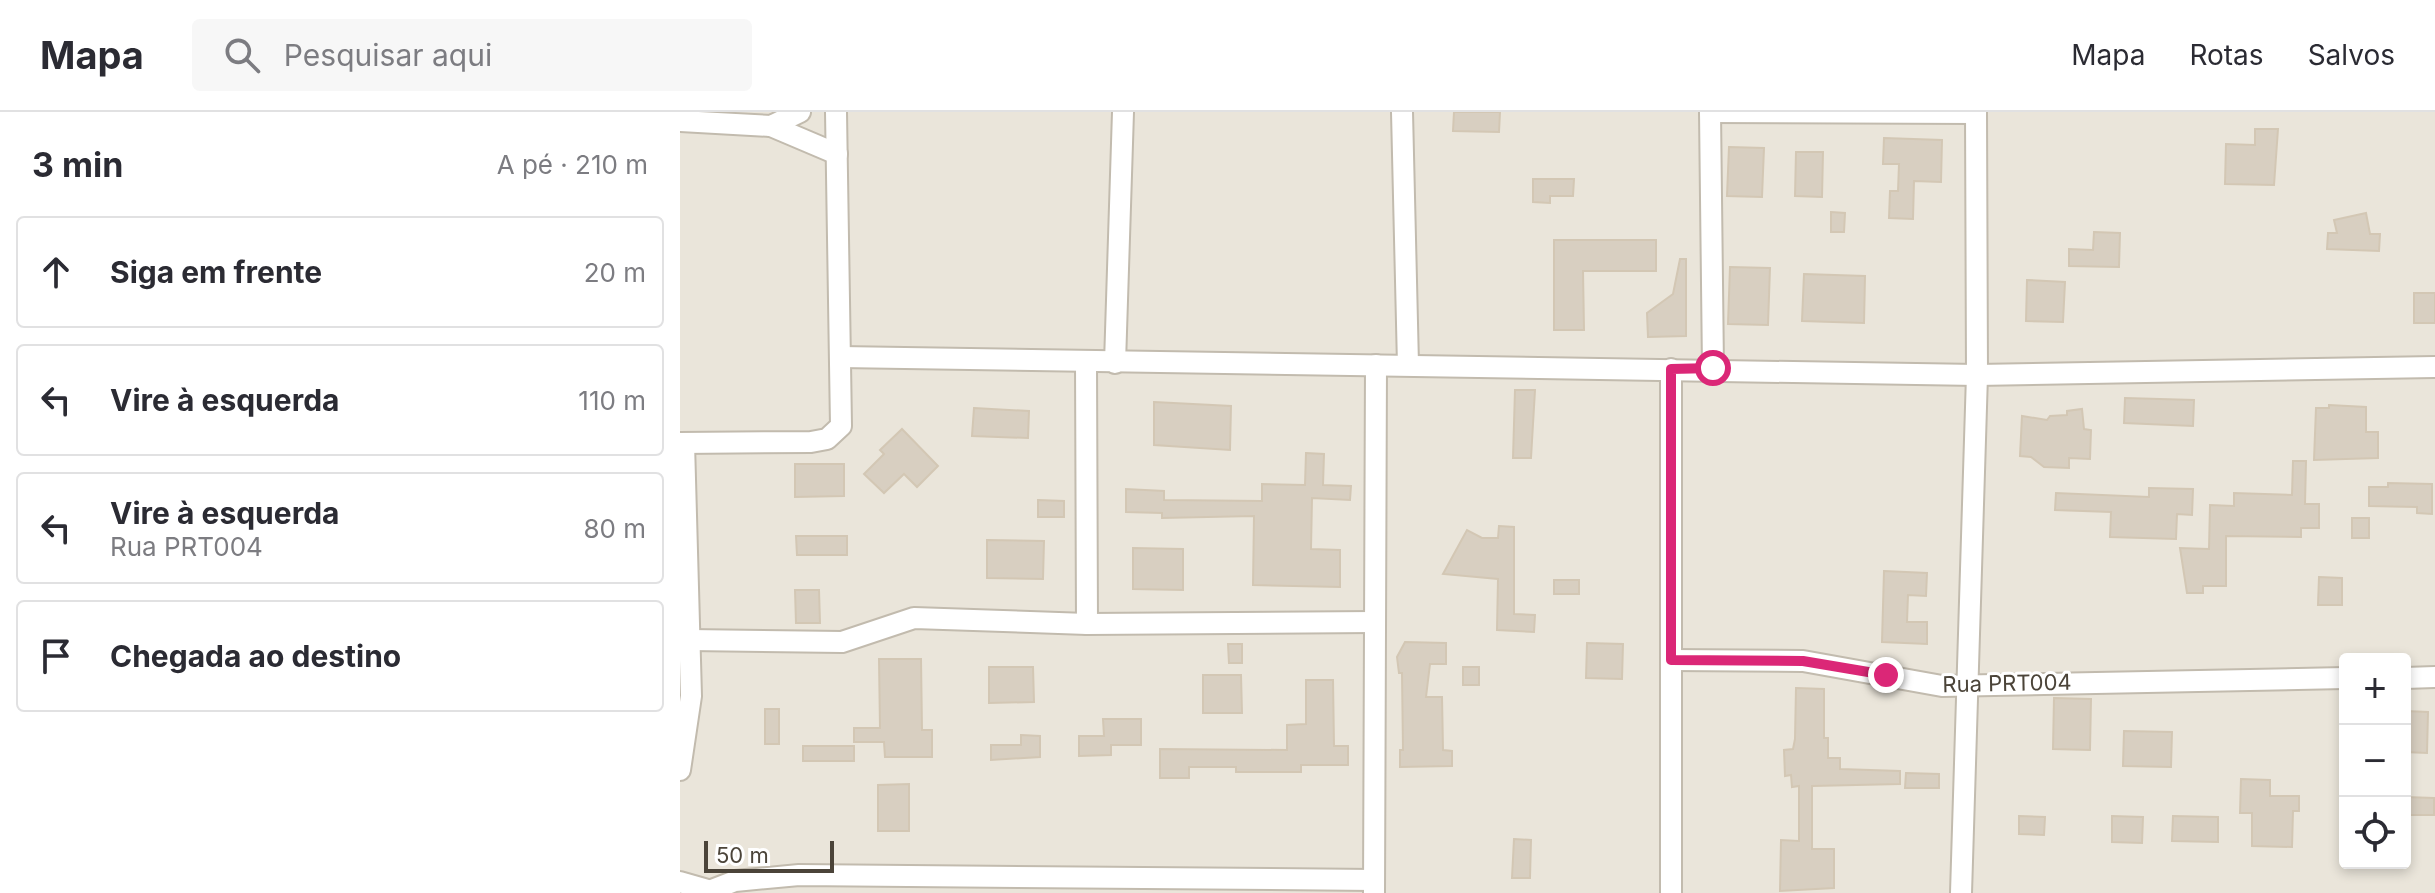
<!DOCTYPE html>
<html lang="pt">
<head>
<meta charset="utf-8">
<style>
	:root { --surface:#fff; --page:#f7f7f7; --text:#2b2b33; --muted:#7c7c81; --line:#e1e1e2 }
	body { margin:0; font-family:Inter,sans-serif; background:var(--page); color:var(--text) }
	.controls { position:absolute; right:24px; bottom:24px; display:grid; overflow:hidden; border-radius:8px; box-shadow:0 4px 12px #0003 }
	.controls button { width:72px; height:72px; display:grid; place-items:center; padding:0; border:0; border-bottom:2px solid var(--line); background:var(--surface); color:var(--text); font:40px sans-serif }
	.scale { position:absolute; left:24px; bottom:20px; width:130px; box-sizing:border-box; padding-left:8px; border:4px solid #4b4439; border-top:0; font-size:22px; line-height:28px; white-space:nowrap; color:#4b4439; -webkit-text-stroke:6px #fff; paint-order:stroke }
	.stop { position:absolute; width:24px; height:24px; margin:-18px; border:6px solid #db2777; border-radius:50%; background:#fff }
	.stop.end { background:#db2777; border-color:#fff; box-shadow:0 2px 8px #0008 }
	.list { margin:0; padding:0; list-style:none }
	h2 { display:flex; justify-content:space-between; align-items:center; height:104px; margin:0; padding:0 32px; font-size:34px }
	h2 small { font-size:26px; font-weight:400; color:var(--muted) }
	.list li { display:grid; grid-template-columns:52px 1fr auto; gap:24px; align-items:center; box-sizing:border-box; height:112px; margin:0 16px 16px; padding:0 16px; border:2px solid var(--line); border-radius:8px }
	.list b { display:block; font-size:30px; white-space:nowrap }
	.list p { margin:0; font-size:26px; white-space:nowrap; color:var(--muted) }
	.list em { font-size:26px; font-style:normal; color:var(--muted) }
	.icon { flex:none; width:44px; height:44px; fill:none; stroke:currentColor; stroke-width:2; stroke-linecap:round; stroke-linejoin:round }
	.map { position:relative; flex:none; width:1755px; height:781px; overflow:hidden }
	header { display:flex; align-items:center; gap:48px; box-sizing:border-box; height:112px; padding:0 40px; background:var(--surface); border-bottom:2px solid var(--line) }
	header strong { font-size:38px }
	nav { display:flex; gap:44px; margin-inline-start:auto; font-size:28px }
	.search { width:560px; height:72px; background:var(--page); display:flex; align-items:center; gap:20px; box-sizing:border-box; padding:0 28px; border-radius:8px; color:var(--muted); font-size:30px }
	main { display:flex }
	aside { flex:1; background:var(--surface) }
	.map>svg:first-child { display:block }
	.residential { fill:#eae5da; fill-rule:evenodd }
	.building { fill:#d8cfc1; stroke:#d3c7b4; stroke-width:2 }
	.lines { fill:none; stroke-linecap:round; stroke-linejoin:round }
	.minor-casing { stroke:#c2bbae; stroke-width:24 }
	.minor { stroke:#fff; stroke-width:20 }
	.route { stroke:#db2777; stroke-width:10 }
	.labels { text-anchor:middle; stroke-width:6; stroke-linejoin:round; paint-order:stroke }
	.street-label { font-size:22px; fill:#4b4439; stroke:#fff }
</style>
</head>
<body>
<header>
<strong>Mapa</strong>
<div class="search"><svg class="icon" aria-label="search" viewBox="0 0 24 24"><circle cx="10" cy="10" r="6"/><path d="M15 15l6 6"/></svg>Pesquisar aqui</div>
<nav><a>Mapa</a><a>Rotas</a><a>Salvos</a></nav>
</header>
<main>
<aside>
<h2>3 min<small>A pé · 210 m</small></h2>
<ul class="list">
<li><svg class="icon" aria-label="ahead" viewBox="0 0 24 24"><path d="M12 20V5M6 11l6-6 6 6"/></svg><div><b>Siga em frente</b></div><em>20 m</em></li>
<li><svg class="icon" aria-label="left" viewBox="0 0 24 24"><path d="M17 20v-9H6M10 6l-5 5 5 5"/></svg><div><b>Vire à esquerda</b></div><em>110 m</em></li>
<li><svg class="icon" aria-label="left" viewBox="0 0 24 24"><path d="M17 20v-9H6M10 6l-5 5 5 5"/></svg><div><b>Vire à esquerda</b><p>Rua PRT004</p></div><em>80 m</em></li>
<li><svg class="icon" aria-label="arrive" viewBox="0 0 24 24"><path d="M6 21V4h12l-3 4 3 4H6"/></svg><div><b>Chegada ao destino</b></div></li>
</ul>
</aside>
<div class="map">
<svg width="1755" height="781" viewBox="0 0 1755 781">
	<rect width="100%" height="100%" fill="#f6f3ec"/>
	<path class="residential" d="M0,0H1755V781H0ZM1665,547H1725V751H1665Z"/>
	<g class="building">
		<path d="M774,0H820L819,20L773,19Z"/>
		<path d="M1575,17H1598L1594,73L1545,72L1546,32L1575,33Z"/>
		<path d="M1204,26L1262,28L1261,70L1234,69L1233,107L1209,106L1210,79H1218L1219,52H1203Z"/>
		<path d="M1049,35L1084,36L1082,85L1047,84Z"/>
		<path d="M1116,40H1143L1142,85L1115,84Z"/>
		<path d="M853,67H894L893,84H870V91L853,90Z"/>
		<path d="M1151,100L1165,101L1164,120H1151Z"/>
		<path d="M1686,101L1690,122H1700L1699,139L1647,137L1648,121H1657L1654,108Z"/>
		<path d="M1414,120L1440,121L1439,155L1389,154V137L1413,138Z"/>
		<path d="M874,128H976V159H903L904,218H874Z"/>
		<path d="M1000,147H1006V224L968,225L967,201L993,182Z"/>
		<path d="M1050,155L1090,156L1088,213L1048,212Z"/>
		<path d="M1124,162L1185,164L1184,211L1122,209Z"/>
		<path d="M1347,168L1385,170L1383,210L1346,209Z"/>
		<rect x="1734" y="181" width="21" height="30"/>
		<path d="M835,278H855L851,346H833Z"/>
		<path d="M1445,286L1514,288L1513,314L1444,311Z"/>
		<path d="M474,290L551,294L550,338L474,333Z"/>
		<path d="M1649,293L1686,295V320H1698V346L1634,348L1636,296H1649Z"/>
		<path d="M294,296L349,299L348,326L292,324Z"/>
		<path d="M1402,297L1404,317L1411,318L1410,347L1389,346V356L1364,355L1351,345L1340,344L1342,304L1367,308L1370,304L1387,303V299Z"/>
		<path d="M222,317L258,354L237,375L224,362L204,381L184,362L204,342L200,338Z"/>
		<path d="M626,341L644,342L643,373L671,374L670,388L632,386L631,437L660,438V475L573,473L574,404L482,406V401L446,400V377L484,379V388L582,389V372L625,373Z"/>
		<path d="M1613,349H1626L1625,392H1639V416H1621V425L1546,424V474H1523V481H1507L1500,436L1529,437L1530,393L1554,394V381L1612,383Z"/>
		<path d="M115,352H164V384L115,385Z"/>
		<path d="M1708,371L1752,372V402L1737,401V395L1689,394V375H1708Z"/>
		<path d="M1469,376L1513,377L1512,403L1497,402L1496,427L1430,425L1431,400L1375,398L1376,381L1469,385Z"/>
		<path d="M358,388L384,389V405H358Z"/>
		<rect x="1672" y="406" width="17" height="20"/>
		<path d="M819,414L834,415V502L855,503L854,520L817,518L818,467L763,462L787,418L802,426H818Z"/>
		<path d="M116,424H167V443H117Z"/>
		<path d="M307,428L364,429L363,467L307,466Z"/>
		<path d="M453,436L503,437V478L453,477Z"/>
		<path d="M1204,459L1247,461L1246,484L1228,483L1227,510H1247V532L1202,530Z"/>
		<path d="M1639,465L1662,466V493H1638Z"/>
		<rect x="874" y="468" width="25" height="14"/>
		<path d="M115,478H139L140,511H116Z"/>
		<path d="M725,530L766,531V552H750L746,585H762L763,638L772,639V654L720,655V638H723L722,561H719L717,545Z"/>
		<path d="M907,531L943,532L942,567L906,566Z"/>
		<path d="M548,532H562V551H549Z"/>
		<path d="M199,547H241L242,618H252V645H205L204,630H174V616H200Z"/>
		<path d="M309,555H353L354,590L309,591Z"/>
		<rect x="783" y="555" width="16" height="18"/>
		<path d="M523,563H561L562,601H523Z"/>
		<path d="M626,568H653L654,634H668V653H621V660H556V655H509V666H480V637L607,638V613L626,612Z"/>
		<path d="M1116,576L1144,577V626H1148V646H1160V657L1220,659V672L1132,674V737H1154V776L1100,779L1101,728L1119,729V674L1112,675L1111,663L1105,664L1104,638L1113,637L1115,627Z"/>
		<path d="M1374,586L1411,587L1410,638L1373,637Z"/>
		<rect x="85" y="597" width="14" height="35"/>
		<path d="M1725,599L1748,600L1747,641L1725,640Z"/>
		<path d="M423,607H461V633H431V643L399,644V624H424Z"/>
		<path d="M1444,619L1492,620L1491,655L1443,654Z"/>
		<path d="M341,623L360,624V645L311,648V633H341Z"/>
		<rect x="123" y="634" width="51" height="15"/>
		<path d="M1226,661L1259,662V676H1225Z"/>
		<path d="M1561,667L1590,668V684H1619V699H1613L1612,735L1572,734V701H1560Z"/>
		<path d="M229,672V719H198V673Z"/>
		<path d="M1725,685L1754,686V703H1725Z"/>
		<path d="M1339,704L1365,705L1364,723L1339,722Z"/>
		<path d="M1432,704L1463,705L1462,731L1432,730Z"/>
		<path d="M1493,704L1538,705V730L1492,729Z"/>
		<path d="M834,727L851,728L850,766H832Z"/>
	</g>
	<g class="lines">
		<g class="minor-casing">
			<g id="minor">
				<path d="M722,0L728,253"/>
				<path d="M1030,0L1296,1"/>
				<path d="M1030,0L1033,256"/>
				<path d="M0,9L91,14L120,0"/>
				<path d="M91,14L157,42"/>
				<path d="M160,245L1297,263L1755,255"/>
				<path d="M406,250L407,512"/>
				<path d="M435,251L443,0"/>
				<path d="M991,257V781"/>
				<path d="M0,331L131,330L147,327L161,314L156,0"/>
				<path d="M9,528L162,530L234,506L407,512L695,510"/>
				<path d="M991,548L1123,549L1262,574L1665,566"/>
				<path d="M1725,566L1755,565"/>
				<path d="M0,658L11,584L4,331"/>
				<path d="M0,770L28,778"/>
				<path d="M24,781L55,769L119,763L694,768"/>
				<path d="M694,781L696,253"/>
				<path d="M1281,781L1297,263L1296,0"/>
			</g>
		</g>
		<use href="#minor" class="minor"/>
	</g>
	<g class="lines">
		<path class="route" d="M1033,256L991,257V548L1123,549L1206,563"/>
	</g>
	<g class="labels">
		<g class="street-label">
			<text transform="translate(1327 571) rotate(-1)" y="8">Rua PRT004</text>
		</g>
	</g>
</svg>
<div class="controls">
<button>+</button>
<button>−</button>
<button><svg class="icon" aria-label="locate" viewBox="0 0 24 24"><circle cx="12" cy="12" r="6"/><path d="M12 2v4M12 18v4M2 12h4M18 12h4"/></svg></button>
</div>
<div class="scale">50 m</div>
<div class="stop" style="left:1033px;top:256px"></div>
<div class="stop end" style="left:1206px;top:563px"></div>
</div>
</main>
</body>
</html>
